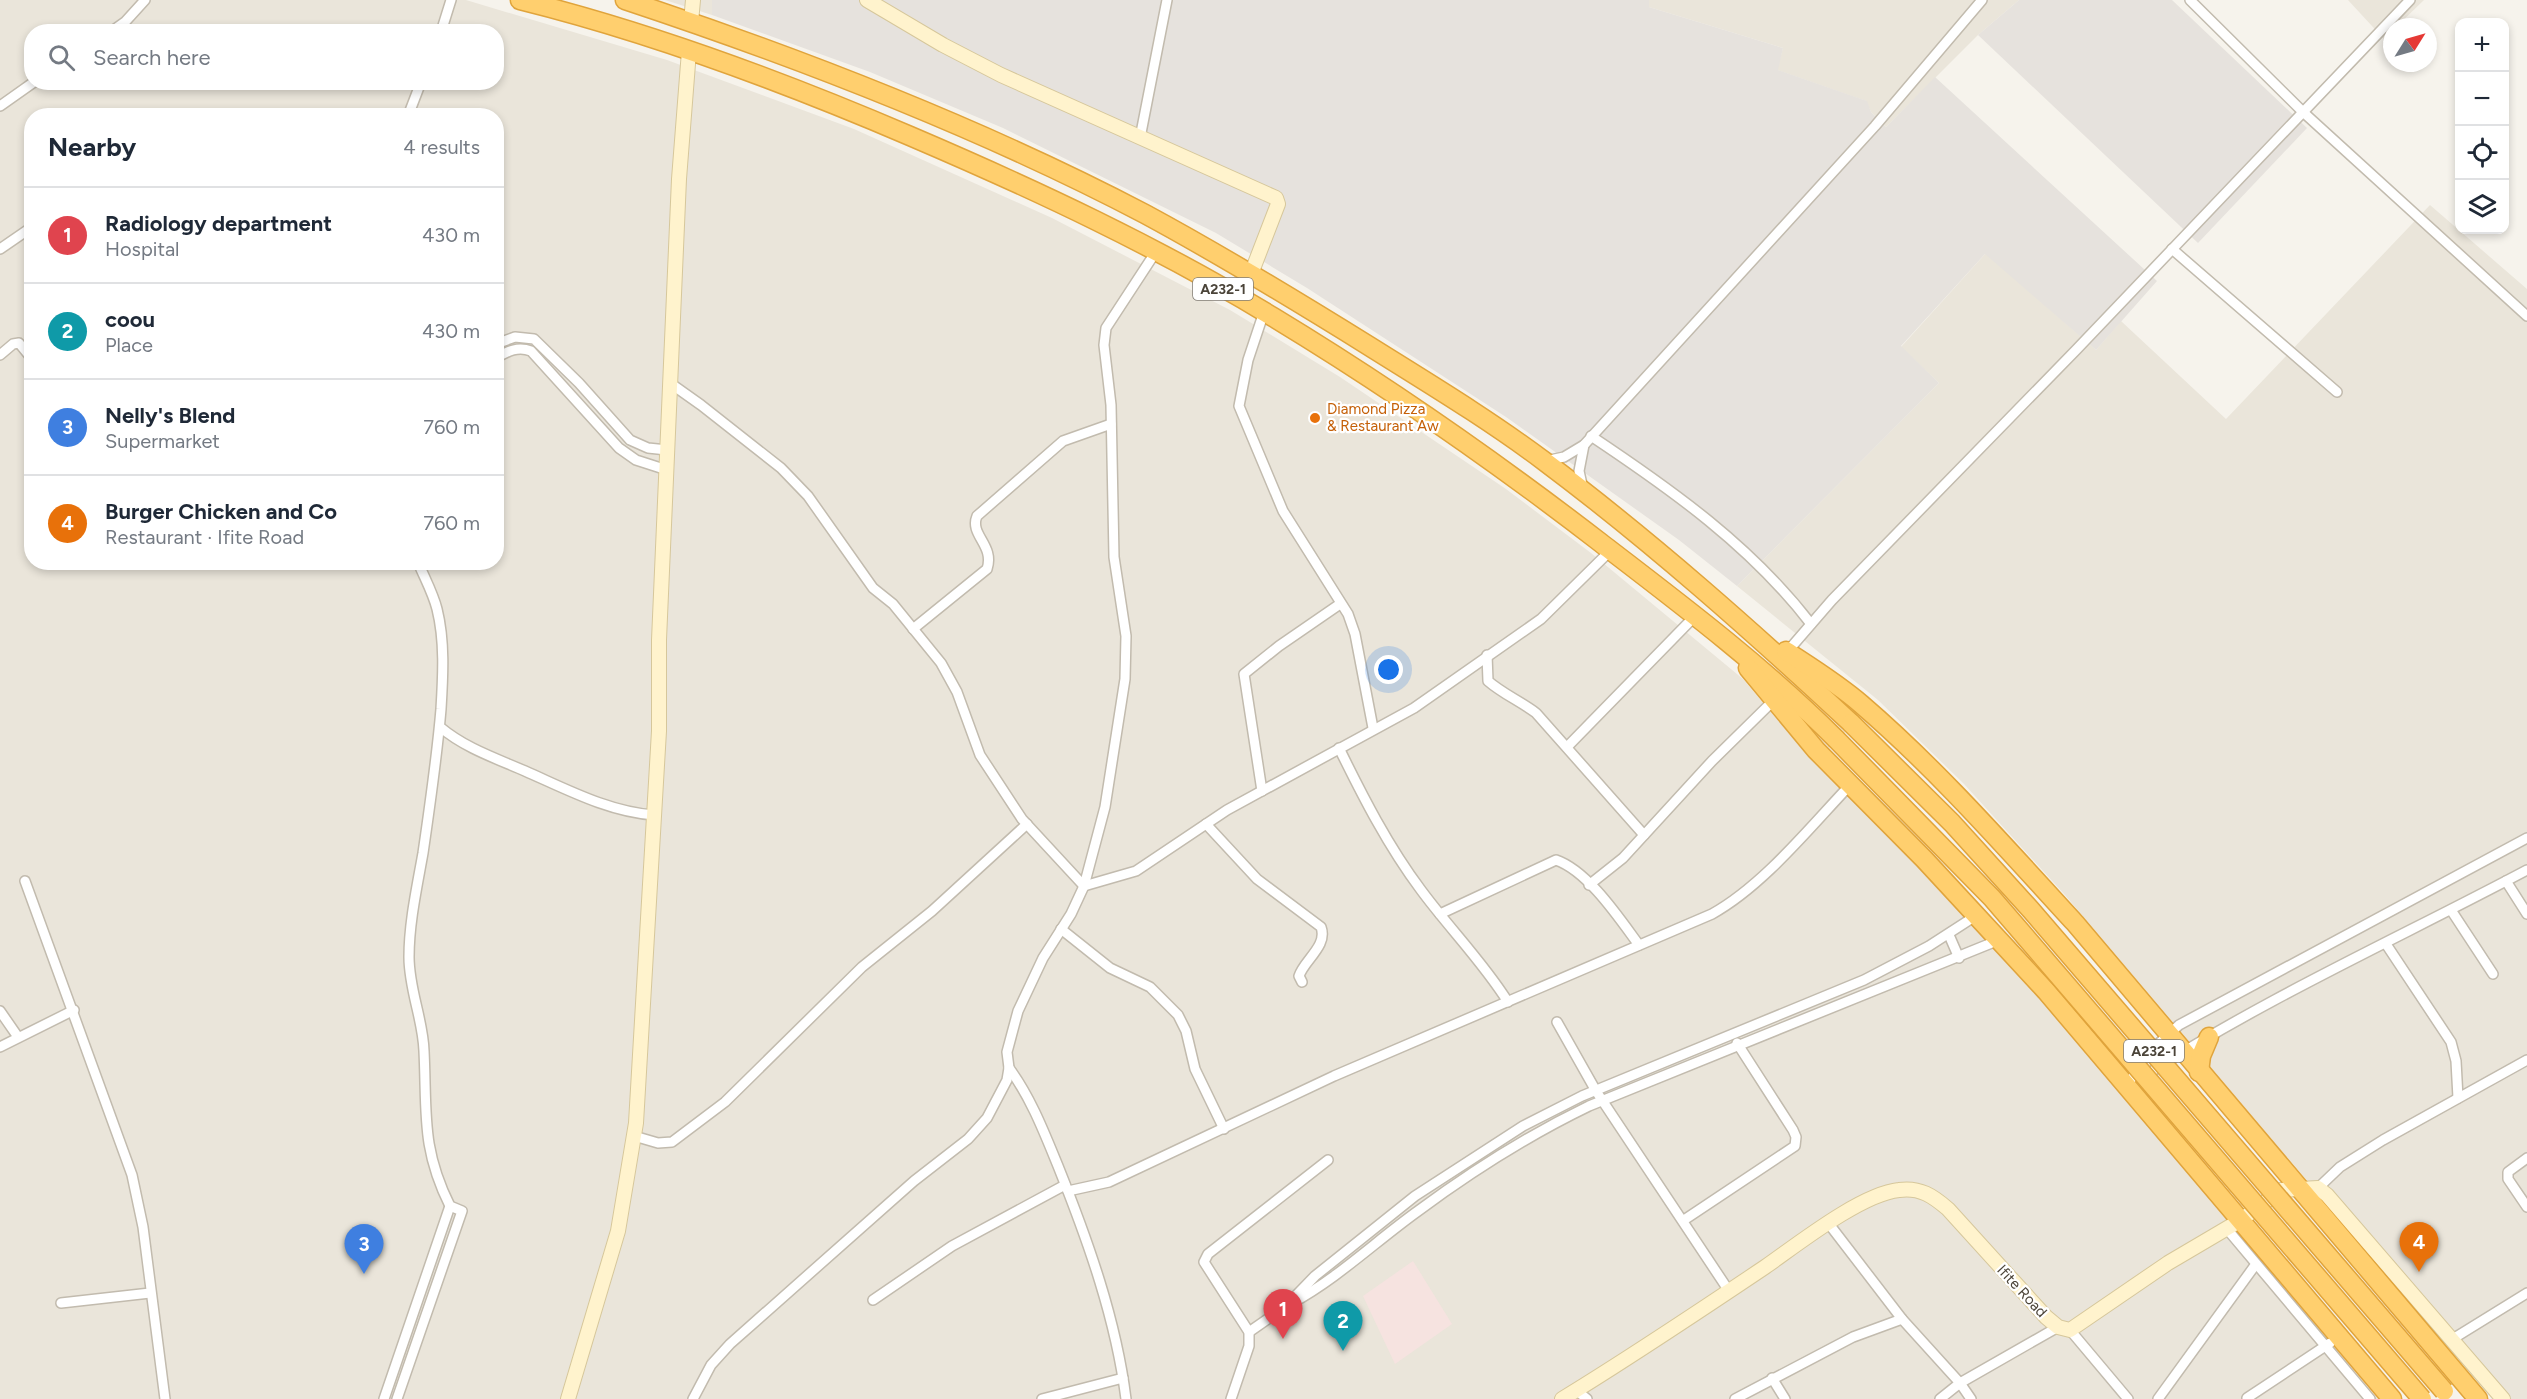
<!DOCTYPE html>
<html lang="en">
<head>
<meta charset="utf-8">
<style>
	:root { --surface:#fff; --page:#f2f2f3; --text:#1f2937; --muted:#747a83; --line:#e0e1e3; --accent:#fc3f1d }
	body { margin:0; font-family:Figtree,sans-serif; background:var(--page); color:var(--text) }
	.controls { position:absolute; right:18px; top:18px; display:grid; overflow:hidden; border-radius:12px; box-shadow:0 3px 9px #0003 }
	.controls button { width:54px; height:54px; display:grid; place-items:center; padding:0; border:0; border-bottom:2px solid var(--line); background:var(--surface); color:var(--text); font:30px sans-serif }
	.compass { position:absolute; left:2383px; top:18px; width:54px; height:54px; border-radius:50%; background:var(--surface); box-shadow:0 3px 9px #0003; rotate:53deg }
	.you { position:absolute; left:1389px; top:670px; width:21px; height:21px; margin:-15px; border:4px solid #fff; border-radius:50%; background:#1a73e8; box-shadow:0 0 0 9px #1a73e833 }
	.badge { display:grid; place-items:center; width:39px; height:39px; border-radius:50%; background:var(--accent); color:#fff; font-size:20px; font-weight:700 }
	.pin { position:absolute; translate:-50% -50px; filter:drop-shadow(0 2px 3px #0008) }
	.pin::after { content:''; position:absolute; top:32px; width:21px; height:18px; background:inherit; clip-path:polygon(0 0,100% 0,50% 100%) }
	.list { margin:0; padding:0; list-style:none }
	h2 { display:flex; justify-content:space-between; align-items:center; height:78px; margin:0; padding:0 24px; font-size:26px }
	h2 small { font-size:20px; font-weight:400; color:var(--muted) }
	.list li { display:grid; grid-template-columns:39px 1fr auto; gap:18px; align-items:center; box-sizing:border-box; height:96px; padding:0 24px; border-top:2px solid var(--line) }
	.list b { display:block; font-size:22px; white-space:nowrap }
	.list p { margin:0; font-size:20px; white-space:nowrap; color:var(--muted) }
	.list em { font-size:20px; font-style:normal; color:var(--muted) }
	.icon { flex:none; width:33px; height:33px; fill:none; stroke:currentColor; stroke-width:2; stroke-linecap:round; stroke-linejoin:round }
	.map { position:relative; flex:none; width:2527px; height:1399px; overflow:hidden }
	.search { position:absolute; background:var(--surface); box-shadow:0 3px 9px #0003; left:24px; top:24px; width:480px; height:66px; display:flex; align-items:center; gap:15px; box-sizing:border-box; padding:0 21px; border-radius:24px; color:var(--muted); font-size:22px }
	.panel { position:absolute; background:var(--surface); box-shadow:0 3px 9px #0003; left:24px; top:108px; width:480px; height:462px; border-radius:24px }
	.map>svg:first-child { display:block }
	.residential { fill:#eae5da; fill-rule:evenodd }
	.industrial { fill:#e6e2dd }
	.medical { fill:#f6e3e0 }
	.lines { fill:none; stroke-linecap:round; stroke-linejoin:round }
	.street-casing { stroke:#c2bbae; stroke-width:12 }
	.secondary-casing { stroke:#d6c79b; stroke-width:16 }
	.highway-casing { stroke:#e0a43c; stroke-width:21 }
	.street { stroke:#fff; stroke-width:9 }
	.secondary { stroke:#fff3cd; stroke-width:14 }
	.highway { stroke:#ffcf6e; stroke-width:18 }
	.highway-bridge-casing { stroke:#e0a43c; stroke-width:21; stroke-linecap:butt }
	.highway-bridge { stroke:#ffcf6e; stroke-width:18 }
	.food-dot { fill:#e8710a; stroke:#fff; stroke-width:2 }
	.labels { text-anchor:middle; stroke-width:4.5; stroke-linejoin:round; paint-order:stroke }
	.shield { fill:#fff; stroke:#817c74; stroke-width:1.5 }
	.shield-label { font-size:14px; font-weight:bold; fill:#4b4439 }
	.food-label { font-size:15px; fill:#c56008; stroke:#fff; text-anchor:start }
	.street-label { font-size:15px; fill:#4b4439; stroke:#fff }
</style>
</head>
<body>
<div class="map">
<svg width="2527" height="1399" viewBox="0 0 2527 1399">
	<rect width="100%" height="100%" fill="#f6f3ec"/>
	<g class="residential">
		<path d="M0,0H466L667,60L854,129L1052,218L1230,310L1340,377L1506,489L1591,553L1743,679L1803,750L1950,899L2036,993L2378,1399H0ZM32,32H496V82H32ZM32,116H496V562H32Z"/>
		<path d="M665,0H712V15Z"/>
		<path d="M1649,0H2019L1978,35L1886,127L1871,112L1866,101L1777,70L1783,48L1649,7Z"/>
		<path d="M2348,0H2424L2396,27H2392V31L2384,39Z"/>
		<path d="M2430,205L2527,289V1399H2492L2065,895L1964,784L1878,700L1737,586L1939,383L1901,347L1986,253L2096,350L2121,321L2226,419Z"/>
	</g>
	<g class="industrial">
		<path d="M712,0H1649V7L1783,48L1778,70L1867,101L1871,112L1886,127L1935,77L2157,281L2096,350L1985,254L1901,346L1939,383L1737,586L1679,540L1506,417L1307,288L1216,233L1003,128L870,72L712,15Z"/>
		<path d="M2019,0H2172L2307,128L2198,243L1978,35Z"/>
	</g>
	<path class="medical" d="M1413,1261L1452,1324L1395,1364L1363,1296Z"/>
	<g class="lines">
		<g class="street-casing">
			<g id="street">
				<path d="M2190,0L2303,112L2527,316"/>
				<path d="M111,32L125,22L145,0"/>
				<path d="M441,32L451,0"/>
				<path d="M0,106L34,82"/>
				<path d="M408,116L421,82"/>
				<path d="M1140,138L1167,0"/>
				<path d="M0,249L32,227"/>
				<path d="M2172,249L2337,392"/>
				<path d="M1264,312L1248,360L1239,406L1283,511L1348,614L1355,634L1373,728"/>
				<path d="M496,344L515,337L534,339L579,383L630,440L648,448L667,450"/>
				<path d="M0,355L13,344L19,343L32,359"/>
				<path d="M496,358C508,351 518,346 531,351L619,448L636,460L667,470"/>
				<path d="M670,383L701,405L781,468L808,496L873,588L893,604L941,663L957,692L980,755L1022,819L1084,886L1136,871L1227,810L1414,708L1541,619L1611,550"/>
				<path d="M1591,436C1672,490 1751,546 1811,624"/>
				<path d="M1545,461L1564,457L1584,445L1875,126L1982,0"/>
				<path d="M1583,489L1579,471L1584,445"/>
				<path d="M913,629L987,569C995,545 969,535 977,516L1063,441L1111,424"/>
				<path d="M1787,652L1832,600L2076,350L2410,0"/>
				<path d="M1487,655L1488,681C1503,694 1520,701 1536,713L1644,835"/>
				<path d="M440,727C465,748 495,758 525,771C566,789 609,812 654,815"/>
				<path d="M1567,747L1695,616"/>
				<path d="M1339,748C1363,797 1388,846 1421,890C1449,928 1483,962 1508,1002"/>
				<path d="M1262,791L1244,674L1279,646L1340,604"/>
				<path d="M1206,824L1257,879L1321,927C1328,946 1304,960 1299,976L1302,982"/>
				<path d="M25,881L132,1175L143,1227L165,1399"/>
				<path d="M2506,881L2527,914"/>
				<path d="M1589,885L1623,858L1712,761L1774,700"/>
				<path d="M2451,910L2493,974"/>
				<path d="M1440,914L1556,860C1588,871 1619,918 1639,945"/>
				<path d="M1061,929L1110,968L1150,987L1178,1015L1186,1031L1195,1069L1224,1129"/>
				<path d="M1949,935L1959,958"/>
				<path d="M2386,944L2451,1042L2456,1061L2458,1098"/>
				<path d="M0,1011L18,1037"/>
				<path d="M1557,1022L1596,1091L1729,1291"/>
				<path d="M0,1047L74,1010"/>
				<path d="M1009,1068C1031,1098 1044,1132 1058,1166C1088,1241 1116,1319 1126,1399"/>
				<path d="M2143,1077C2265,998 2399,938 2527,870"/>
				<path d="M2126,1088L2145,1056L2179,1025L2527,838"/>
				<path d="M634,1136L658,1143L672,1142L725,1102L862,967L932,911L1027,824"/>
				<path d="M2527,1158L2508,1172V1179L2527,1207"/>
				<path d="M2318,1188L2340,1167L2383,1140L2527,1060"/>
				<path d="M1068,1191L1109,1182L1334,1076L1712,914C1764,885 1810,827 1851,784"/>
				<path d="M1684,1220L1795,1146L1796,1137L1793,1130L1737,1043"/>
				<path d="M1829,1224L1902,1319L1960,1383L1971,1399"/>
				<path d="M2227,1229L2370,1399"/>
				<path d="M873,1300L952,1246L1065,1185"/>
				<path d="M61,1303L150,1293"/>
				<path d="M1292,1303C1338,1278 1376,1241 1418,1211C1472,1171 1529,1135 1589,1106L1999,940"/>
				<path d="M2070,1330L2128,1399"/>
				<path d="M1249,1332L1285,1307L1315,1276L1415,1196L1523,1126L1582,1096L1864,980L1929,946L1977,915"/>
				<path d="M2451,1340L2527,1293"/>
				<path d="M1772,1378L1785,1399"/>
				<path d="M1576,1390L1587,1399"/>
				<path d="M2247,1398L2330,1343"/>
				<path d="M384,1399L450,1206"/>
				<path d="M397,1399L462,1211L450,1206C421,1148 427,1113 424,1051C423,1019 409,990 409,957C409,923 417,887 423,853C430,805 437,757 441,709C443,676 445,641 437,609C433,593 424,577 418,562"/>
				<path d="M693,1399L711,1365L730,1344L914,1181L968,1139L987,1118L1007,1080L1009,1068L1007,1052L1018,1011L1043,958L1071,914L1084,886L1105,807L1125,679L1126,636L1114,557L1111,405L1104,345L1106,328L1155,253"/>
				<path d="M1042,1399L1123,1378"/>
				<path d="M1231,1399L1249,1346V1332L1204,1262L1208,1254L1328,1160"/>
				<path d="M1735,1399L1853,1337L1902,1319"/>
				<path d="M1940,1399L1960,1383L2058,1327"/>
				<path d="M2158,1399L2256,1264"/>
			</g>
		</g>
		<g class="secondary-casing">
			<g id="secondary">
				<path d="M867,0L943,45L1001,75L1276,198L1278,204L1251,274"/>
				<path d="M691,22L693,0"/>
				<path d="M568,1399L618,1231L636,1123L659,731V640L679,179L689,51"/>
				<path d="M1562,1399C1631,1357 1698,1312 1765,1267C1798,1244 1861,1194 1899,1190C1920,1187 1933,1196 1948,1209L2046,1317L2058,1327L2070,1330L2168,1263L2241,1220L2281,1190L2318,1188L2327,1195L2503,1399"/>
			</g>
		</g>
		<g class="highway-casing">
			<g id="highway">
				<path d="M520,0C653,33 784,82 910,136C1034,189 1158,247 1273,317C1387,386 1496,462 1601,543C1682,605 1764,667 1836,739"/>
				<path d="M625,0C803,59 979,127 1145,214C1221,255 1295,300 1369,346C1428,383 1488,419 1544,461C1652,542 1752,631 1851,723"/>
				<path d="M1786,651C1812,668 1838,684 1861,704C1938,770 2006,848 2075,923L2478,1399"/>
				<path d="M1748,668L1816,750L1924,859L2046,991L2392,1399"/>
				<path d="M2199,1072L2201,1056L2209,1037"/>
			</g>
		</g>
		<use href="#street" class="street"/>
		<use href="#secondary" class="secondary"/>
		<use href="#highway" class="highway"/>
		<g class="highway-bridge-casing">
			<g id="highway-bridge">
				<path d="M1851,723L1952,823L2031,910L2444,1391"/>
				<path d="M1836,739L1992,898L2422,1399"/>
			</g>
		</g>
		<use href="#highway-bridge" class="highway-bridge"/>
	</g>
	<circle class="food-dot" cx="1315" cy="418" r="6"/>
	<g class="labels">
		<g class="shield">
			<rect x="1193" y="278" width="60" height="22" rx="4.5"/>
			<rect x="2124" y="1040" width="60" height="22" rx="4.5"/>
		</g>
		<g class="shield-label">
			<text x="1223" y="294">A232-1</text>
			<text x="2154" y="1056">A232-1</text>
		</g>
		<g class="food-label">
			<text x="1327" y="414">Diamond Pizza<tspan x="1327" dy="17">&amp; Restaurant Aw</tspan></text>
		</g>
		<g class="street-label">
			<text transform="translate(2022 1291) rotate(47)" y="5">Ifite Road</text>
		</g>
	</g>
</svg>
<div class="controls">
<button>+</button>
<button>−</button>
<button><svg class="icon" aria-label="locate" viewBox="0 0 24 24"><circle cx="12" cy="12" r="6"/><path d="M12 2v4M12 18v4M2 12h4M18 12h4"/></svg></button>
<button><svg class="icon" aria-label="layers" viewBox="0 0 24 24"><path d="M12 4l9 5-9 5-9-5zM3 14l9 5 9-5"/></svg></button>
</div>
<svg class="compass" viewBox="-18 -18 36 36"><path d="M0-13l5 13h-10z" fill="#e53935"/><path d="M0 13l5-13h-10z" fill="#747a83"/></svg>
<div class="you"></div>
<div class="pin badge" style="left:1283px;top:1339px;background:#e0444e">1</div>
<div class="pin badge" style="left:1343px;top:1351px;background:#0f9aa8">2</div>
<div class="pin badge" style="left:364px;top:1274px;background:#3f7fe0">3</div>
<div class="pin badge" style="left:2419px;top:1272px;background:#e8710a">4</div>
<div class="search"><svg class="icon" aria-label="search" viewBox="0 0 24 24"><circle cx="10" cy="10" r="6"/><path d="M15 15l6 6"/></svg>Search here</div>
<section class="panel">
<h2>Nearby<small>4 results</small></h2>
<ul class="list">
<li><span class="badge" style="background:#e0444e">1</span><div><b>Radiology department</b><p>Hospital</p></div><em>430 m</em></li>
<li><span class="badge" style="background:#0f9aa8">2</span><div><b>coou</b><p>Place</p></div><em>430 m</em></li>
<li><span class="badge" style="background:#3f7fe0">3</span><div><b>Nelly's Blend</b><p>Supermarket</p></div><em>760 m</em></li>
<li><span class="badge" style="background:#e8710a">4</span><div><b>Burger Chicken and Co</b><p>Restaurant · Ifite Road</p></div><em>760 m</em></li>
</ul>
</section>
</div>
</body>
</html>
